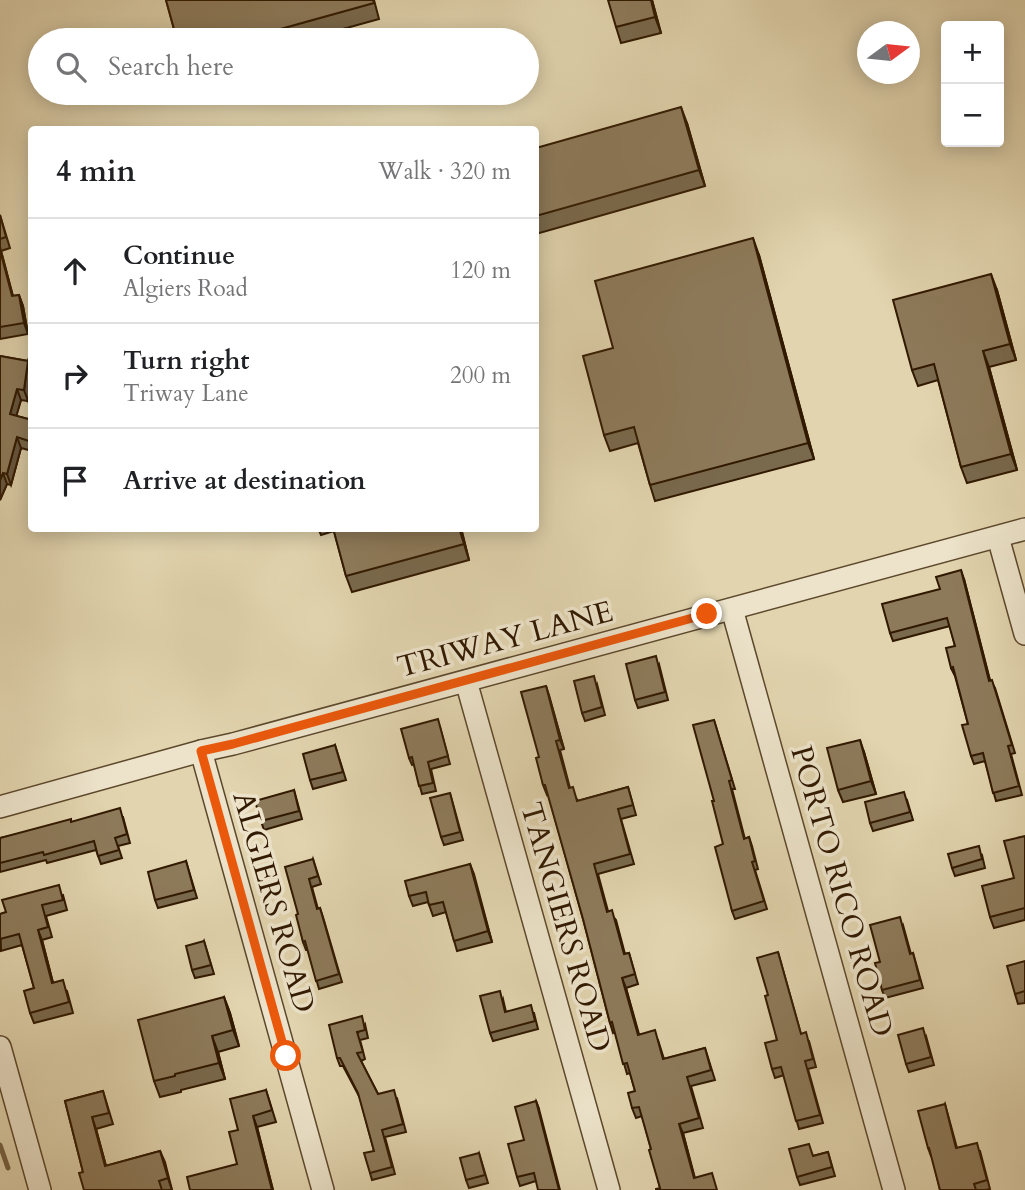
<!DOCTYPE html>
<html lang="en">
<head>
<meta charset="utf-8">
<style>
	:root { --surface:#fff; --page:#f2f2f2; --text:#202124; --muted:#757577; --line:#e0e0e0 }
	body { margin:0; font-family:Cardo,serif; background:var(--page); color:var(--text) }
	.controls { position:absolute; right:21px; top:21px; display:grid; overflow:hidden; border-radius:7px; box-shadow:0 4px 18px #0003 }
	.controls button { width:63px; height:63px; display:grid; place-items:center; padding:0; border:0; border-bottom:2px solid var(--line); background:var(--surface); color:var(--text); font:35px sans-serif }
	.compass { position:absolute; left:857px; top:21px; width:63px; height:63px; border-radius:50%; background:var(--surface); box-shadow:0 4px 18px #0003; rotate:75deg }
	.stop { position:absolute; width:21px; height:21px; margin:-16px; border:5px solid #ea580c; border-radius:50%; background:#fff }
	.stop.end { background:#ea580c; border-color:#fff; box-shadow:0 2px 7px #0008 }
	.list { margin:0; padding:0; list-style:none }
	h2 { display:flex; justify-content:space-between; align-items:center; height:91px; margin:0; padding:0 28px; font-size:30px }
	h2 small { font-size:23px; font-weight:400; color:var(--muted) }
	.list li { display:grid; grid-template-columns:46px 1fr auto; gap:21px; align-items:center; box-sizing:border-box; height:105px; padding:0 28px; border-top:2px solid var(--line) }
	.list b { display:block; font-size:26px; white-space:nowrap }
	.list p { margin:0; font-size:23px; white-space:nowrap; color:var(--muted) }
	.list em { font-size:23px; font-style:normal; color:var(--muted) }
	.icon { flex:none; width:38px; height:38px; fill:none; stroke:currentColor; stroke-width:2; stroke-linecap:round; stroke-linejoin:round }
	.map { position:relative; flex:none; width:1025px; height:1190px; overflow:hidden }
	.search { position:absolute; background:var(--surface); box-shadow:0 4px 18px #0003; left:28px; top:28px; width:511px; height:77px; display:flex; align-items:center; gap:18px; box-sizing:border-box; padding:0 24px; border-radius:38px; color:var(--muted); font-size:26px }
	.panel { position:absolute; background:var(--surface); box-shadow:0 4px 18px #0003; left:28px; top:126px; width:511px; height:406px; border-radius:7px }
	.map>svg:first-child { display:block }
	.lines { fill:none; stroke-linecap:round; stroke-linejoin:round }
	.stream { stroke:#776345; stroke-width:5 }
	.street-casing { stroke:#5d482c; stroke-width:24 }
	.street { stroke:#ece3ca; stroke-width:21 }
	.wall { fill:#79694d; stroke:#311900; stroke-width:2 }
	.shaded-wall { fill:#63553f; stroke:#311900; stroke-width:2 }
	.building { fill:#8d7a5a; stroke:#311900; stroke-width:2 }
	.route { stroke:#ea580c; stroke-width:9 }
	.labels { text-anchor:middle; stroke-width:7; stroke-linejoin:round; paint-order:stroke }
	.street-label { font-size:30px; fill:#311900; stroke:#ece3ca }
</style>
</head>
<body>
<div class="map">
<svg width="1025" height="1190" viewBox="0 0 1025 1190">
	<rect width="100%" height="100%" fill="#e1d4ae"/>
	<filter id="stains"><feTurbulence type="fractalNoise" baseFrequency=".00286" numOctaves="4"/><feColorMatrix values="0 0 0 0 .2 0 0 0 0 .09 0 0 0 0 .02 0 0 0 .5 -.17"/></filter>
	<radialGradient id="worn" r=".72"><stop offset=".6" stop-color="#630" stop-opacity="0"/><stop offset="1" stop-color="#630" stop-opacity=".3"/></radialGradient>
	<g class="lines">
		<path class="stream" d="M0,1145L8,1168"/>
		<g class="street-casing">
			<g id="street">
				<path d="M998,537L1025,634"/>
				<path d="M732,609L894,1190"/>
				<path d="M466,681L609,1190"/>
				<path d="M201,751L323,1190"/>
				<path d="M0,807L201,751L233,744L1025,529"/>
				<path d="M0,1047L40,1190"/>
			</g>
		</g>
		<use href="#street" class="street"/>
	</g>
	<g class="wall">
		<path d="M166,0H374L379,19L303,40H177Z"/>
		<path d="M652,0L661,33L621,43L616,27Z"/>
		<path d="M687,123L705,186L536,234V148Z"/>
		<path d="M0,215L10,248L1,251L13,296L19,295L23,306L28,334L0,339Z"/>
		<path d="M759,255L814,459L655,501L650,485L638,443L610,451L604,435L613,348Z"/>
		<path d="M997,290L1016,360L989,367L1017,470L967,483L961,467L938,380L918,386L912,370Z"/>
		<path d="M0,356L28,361L32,369L28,401L21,400L16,416L32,420V451L21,448L11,485L7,484L0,500Z"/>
		<path d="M318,528H461L469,560L352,592L346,576L334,531L321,535Z"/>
		<path d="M964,579L990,680L995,688L1015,753L1011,754L1022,795L996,801L985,761L974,764L971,756L968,724L955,676L951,668L955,646L950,626L893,641L890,633L940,589Z"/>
		<path d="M659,664L668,700L638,708L635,700Z"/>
		<path d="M597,684L605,715L585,721L582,713Z"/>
		<path d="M546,686L564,749L560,750L570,788L578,801L628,787L636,815L621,819L634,864L598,874L608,911L616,920L625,954L629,953L638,984L626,988L639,1034L658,1040L664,1059L705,1048L715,1080L691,1086L703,1128L683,1133L695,1178L660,1188L651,1149L642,1116L636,1118L632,1108L635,1091L630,1073L627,1074L615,1032L613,1033L610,1023L583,919L548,794L547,795L543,785L539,757Z"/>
		<path d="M714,720L735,789H732L745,839L749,837L752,846L758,869L755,870L767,909L735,919L732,911L723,844Z"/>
		<path d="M440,727L450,764L431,769L436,791L422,794L414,764L412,765L409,758Z"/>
		<path d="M335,745L346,780L313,789L310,780Z"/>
		<path d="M864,752L876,794L843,802L838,790Z"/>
		<path d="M294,790L302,819L264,830L261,821Z"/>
		<path d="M450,793L463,840L444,845L441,837Z"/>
		<path d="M907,800L913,820L873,831L870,823Z"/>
		<path d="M123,817L130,843L118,846L122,858L101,864L96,850L47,863L46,860L0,872V838L71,822Z"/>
		<path d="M1025,836V920L994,928L990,917L1014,878Z"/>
		<path d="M982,855L985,868L955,876L952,868Z"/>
		<path d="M313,859L321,884L312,887L318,909L320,908L323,917L342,982L319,989L308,950H306L303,942L298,914Z"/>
		<path d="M186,861L197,898L158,908L155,900Z"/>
		<path d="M470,864L492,942L457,951L446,912L433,916L428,902L413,906L409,896Z"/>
		<path d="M63,895L67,910L46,916L52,937L42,940L53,983L67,991L73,1013L34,1023L30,1013L34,988L22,945L1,951L0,914Z"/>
		<path d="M903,925L911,954L913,953L923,988L885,998L882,990L880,962Z"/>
		<path d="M204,941L214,974L195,978L192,970Z"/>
		<path d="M778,952L801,1034L809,1041L816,1067L808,1069L823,1123L799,1129L784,1075L775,1078L772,1069L777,1040L768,995Z"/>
		<path d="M1025,961V1003L1018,1004L1015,994Z"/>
		<path d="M224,997L230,1013L239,1046L218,1052L225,1079L181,1090V1092L160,1097L154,1081Z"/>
		<path d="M503,999L506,1012L534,1013L538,1029L493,1041L490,1033Z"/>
		<path d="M365,1024L368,1038L360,1040L365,1059L361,1061L378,1094L397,1098L406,1132L385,1137L395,1174L372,1180L370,1173L374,1151L360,1098L343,1066H340L337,1058Z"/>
		<path d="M926,1036L934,1065L909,1072L906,1064Z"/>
		<path d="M266,1090L276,1122L257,1127L273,1190H190L237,1164L238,1130Z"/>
		<path d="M103,1091L113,1124L96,1129L106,1166L160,1151L172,1190H84L83,1172L65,1101Z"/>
		<path d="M536,1101L539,1109L536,1181L520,1186L517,1177L524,1140Z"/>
		<path d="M945,1104L957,1148L980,1151L990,1189L985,1190H940L932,1156H931L928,1148Z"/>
		<path d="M828,1152L835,1176L800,1185L797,1177L813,1156Z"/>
		<path d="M479,1153L488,1183L469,1188L466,1180Z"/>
	</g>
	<g class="shaded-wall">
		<path d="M651,0H652L661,33L655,17Z"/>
		<path d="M681,107L687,123L705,186L699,170Z"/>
		<path d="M753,238L759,255L814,459L808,443Z"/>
		<path d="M0,247L16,308L12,296Z"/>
		<path d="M991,274L997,290L1016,360L1010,344Z"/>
		<path d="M19,295L23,306L28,334L24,323Z"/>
		<path d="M983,351L989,367L1017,470L1011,454Z"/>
		<path d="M28,361L32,369V378L28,401L24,390Z"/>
		<path d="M17,389L21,400L14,424L10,414Z"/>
		<path d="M17,437L21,448L11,485L7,474Z"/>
		<path d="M3,473L7,484L0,500V480Z"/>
		<path d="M459,528H461L469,560Z"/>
		<path d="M961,570L964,579L992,689L989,681Z"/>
		<path d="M546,686L549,695L564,749L560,740Z"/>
		<path d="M860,740L864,752L876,794L871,781Z"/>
		<path d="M470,864L474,874L492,942L488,931Z"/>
		<path d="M38,930L42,940L56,994L52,983Z"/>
		<path d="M622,978L626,988L641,1044L638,1035Z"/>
		<path d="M224,997L230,1013L239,1046L233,1030Z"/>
		<path d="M212,1036L218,1052L225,1079L219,1063Z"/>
		<path d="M536,1101L539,1109L560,1190H559Z"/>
		<path d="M253,1116L257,1127L273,1190H272Z"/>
		<path d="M92,1117L96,1129L109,1177L105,1166Z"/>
		<path d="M679,1124L683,1133L697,1188L694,1178Z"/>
		<path d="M160,1151L165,1162L172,1190L168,1178Z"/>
	</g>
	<g class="building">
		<path d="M166,0H373L374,3L241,40H177Z"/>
		<path d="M608,0H651L655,17L616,27Z"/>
		<path d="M681,107L699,170L536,216V148Z"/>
		<path d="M0,215L6,237L0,239Z"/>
		<path d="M753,238L808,443L650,485L634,427L604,435L583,356L613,348L595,281Z"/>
		<path d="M0,250L12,296L19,295L24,323L0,327Z"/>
		<path d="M991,274L1010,344L983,351L1011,454L961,467L934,364L912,370L893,300Z"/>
		<path d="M0,356L28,361L24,390L17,389L10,414L32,420V442L17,437L7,474L3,473L0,480Z"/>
		<path d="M333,528H459L464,544L346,576Z"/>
		<path d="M961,570L989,681L992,680L1012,745L1008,746L1019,786L993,793L983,753L971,756L962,725L968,724L953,667L951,668L946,648L955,646L947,618L890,633L882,604L940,589L936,577Z"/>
		<path d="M656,656L665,692L635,700L626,664Z"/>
		<path d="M594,676L602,707L582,713L574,681Z"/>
		<path d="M546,686L560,740L556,741L569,788L573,787L577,801L628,787L633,805L618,809L630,854L594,864L607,912L612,910L624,954L629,953L635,974L622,978L638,1035L655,1030L663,1059L705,1048L711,1070L687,1077L699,1118L679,1124L694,1178L712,1173L717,1190H656V1189L660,1188L649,1150L651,1149L639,1107L632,1108L628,1093L635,1091L627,1063L623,1064L612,1022L610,1023L583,919L545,785H543L536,758L539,757L521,692Z"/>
		<path d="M438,719L448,756L428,762L433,783L419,786L412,757L409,758L401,729Z"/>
		<path d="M714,720L732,780L729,781L744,839L749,837L755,861L752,862L764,901L732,911L715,847L723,844L712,801H714L693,725Z"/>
		<path d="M860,740L871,781L838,790L827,748Z"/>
		<path d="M335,745L343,772L310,780L303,754Z"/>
		<path d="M294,790L299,811L261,821L255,801Z"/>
		<path d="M904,792L910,812L870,823L865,802Z"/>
		<path d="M450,793L460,832L441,837L430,798Z"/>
		<path d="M120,808L127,834L115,838L119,850L98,856L94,841L44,855L43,852L0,863V838L71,819V822Z"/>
		<path d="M1025,836V908L990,917L982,886L1014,878L1004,841Z"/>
		<path d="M979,846L982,859L952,868L948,854Z"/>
		<path d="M313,859L318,876L309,879L317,909L320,908L339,974L316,981L305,941L303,942L296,915L298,914L285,867Z"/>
		<path d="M186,861L194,890L155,900L148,872Z"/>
		<path d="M470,864L488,931L454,941L443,902L429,905L426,892L409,896L405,881Z"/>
		<path d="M59,885L63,900L42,905L48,927L38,930L52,983L63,980L69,1002L30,1013L24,991L34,988L19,934L0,939V914L6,912L2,900Z"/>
		<path d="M900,917L910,954L913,953L920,980L882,990L875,963L880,962L870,925Z"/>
		<path d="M204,941L211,965L192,970L186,946Z"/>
		<path d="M778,952L801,1034L806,1032L813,1059L805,1061L820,1115L796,1121L781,1067L772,1069L765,1043L777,1040L765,996L768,995L757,958Z"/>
		<path d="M1025,961V991L1015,994L1007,966Z"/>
		<path d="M500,991L505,1012L531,1005L535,1021L490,1033L480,996Z"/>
		<path d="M224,997L233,1030L212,1036L219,1063L175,1074V1076L154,1081L138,1020Z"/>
		<path d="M362,1016L365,1030L357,1032L363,1052L357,1053L378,1094L394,1090L403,1124L382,1130L392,1167L370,1173L364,1153L374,1151L358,1093L340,1058H337L329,1025Z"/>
		<path d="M923,1028L931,1057L906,1064L898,1035Z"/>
		<path d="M266,1090L272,1110L253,1116L272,1190H190L187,1177L237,1164L229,1132L238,1130L230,1099Z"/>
		<path d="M103,1091L109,1113L92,1117L105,1166L160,1151L168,1178L159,1181L162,1190H84L79,1173L83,1172L65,1101Z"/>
		<path d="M536,1101L559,1190H538L534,1173L517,1177L508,1144L524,1140L515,1107Z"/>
		<path d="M945,1104L956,1148L977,1143L987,1180L974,1184L976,1190H940L929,1148H928L918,1111Z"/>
		<path d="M809,1144L813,1156L828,1152L832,1167L797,1177L789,1149Z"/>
		<path d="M479,1153L485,1175L466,1180L460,1158Z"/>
	</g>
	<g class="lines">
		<path class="route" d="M286,1056L201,751L233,744L707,614"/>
	</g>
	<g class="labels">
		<g class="street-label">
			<text transform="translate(505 639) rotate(-15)" y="10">TRIWAY LANE</text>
			<text transform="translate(842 891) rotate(74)" y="10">PORTO RICO ROAD</text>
			<text transform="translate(274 902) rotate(74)" y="10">ALGIERS ROAD</text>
			<text transform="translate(566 927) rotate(74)" y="10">TANGIERS ROAD</text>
		</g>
	</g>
	<rect width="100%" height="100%" filter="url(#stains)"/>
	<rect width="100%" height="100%" fill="url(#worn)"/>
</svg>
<div class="controls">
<button>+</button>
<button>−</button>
</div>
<svg class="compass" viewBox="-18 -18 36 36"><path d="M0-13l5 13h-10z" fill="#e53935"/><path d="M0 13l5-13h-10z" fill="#757577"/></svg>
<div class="stop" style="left:286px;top:1056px"></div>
<div class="stop end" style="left:707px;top:614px"></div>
<div class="search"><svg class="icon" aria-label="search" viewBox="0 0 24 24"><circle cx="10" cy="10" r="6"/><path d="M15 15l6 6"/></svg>Search here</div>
<section class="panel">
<h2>4 min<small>Walk · 320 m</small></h2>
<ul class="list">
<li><svg class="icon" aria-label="ahead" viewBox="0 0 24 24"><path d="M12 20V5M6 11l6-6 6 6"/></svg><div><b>Continue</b><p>Algiers Road</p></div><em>120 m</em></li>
<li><svg class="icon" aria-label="right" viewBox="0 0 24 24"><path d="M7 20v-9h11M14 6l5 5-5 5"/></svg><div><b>Turn right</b><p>Triway Lane</p></div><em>200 m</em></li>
<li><svg class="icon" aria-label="arrive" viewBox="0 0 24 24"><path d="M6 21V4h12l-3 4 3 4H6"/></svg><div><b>Arrive at destination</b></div></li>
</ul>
</section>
</div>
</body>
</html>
